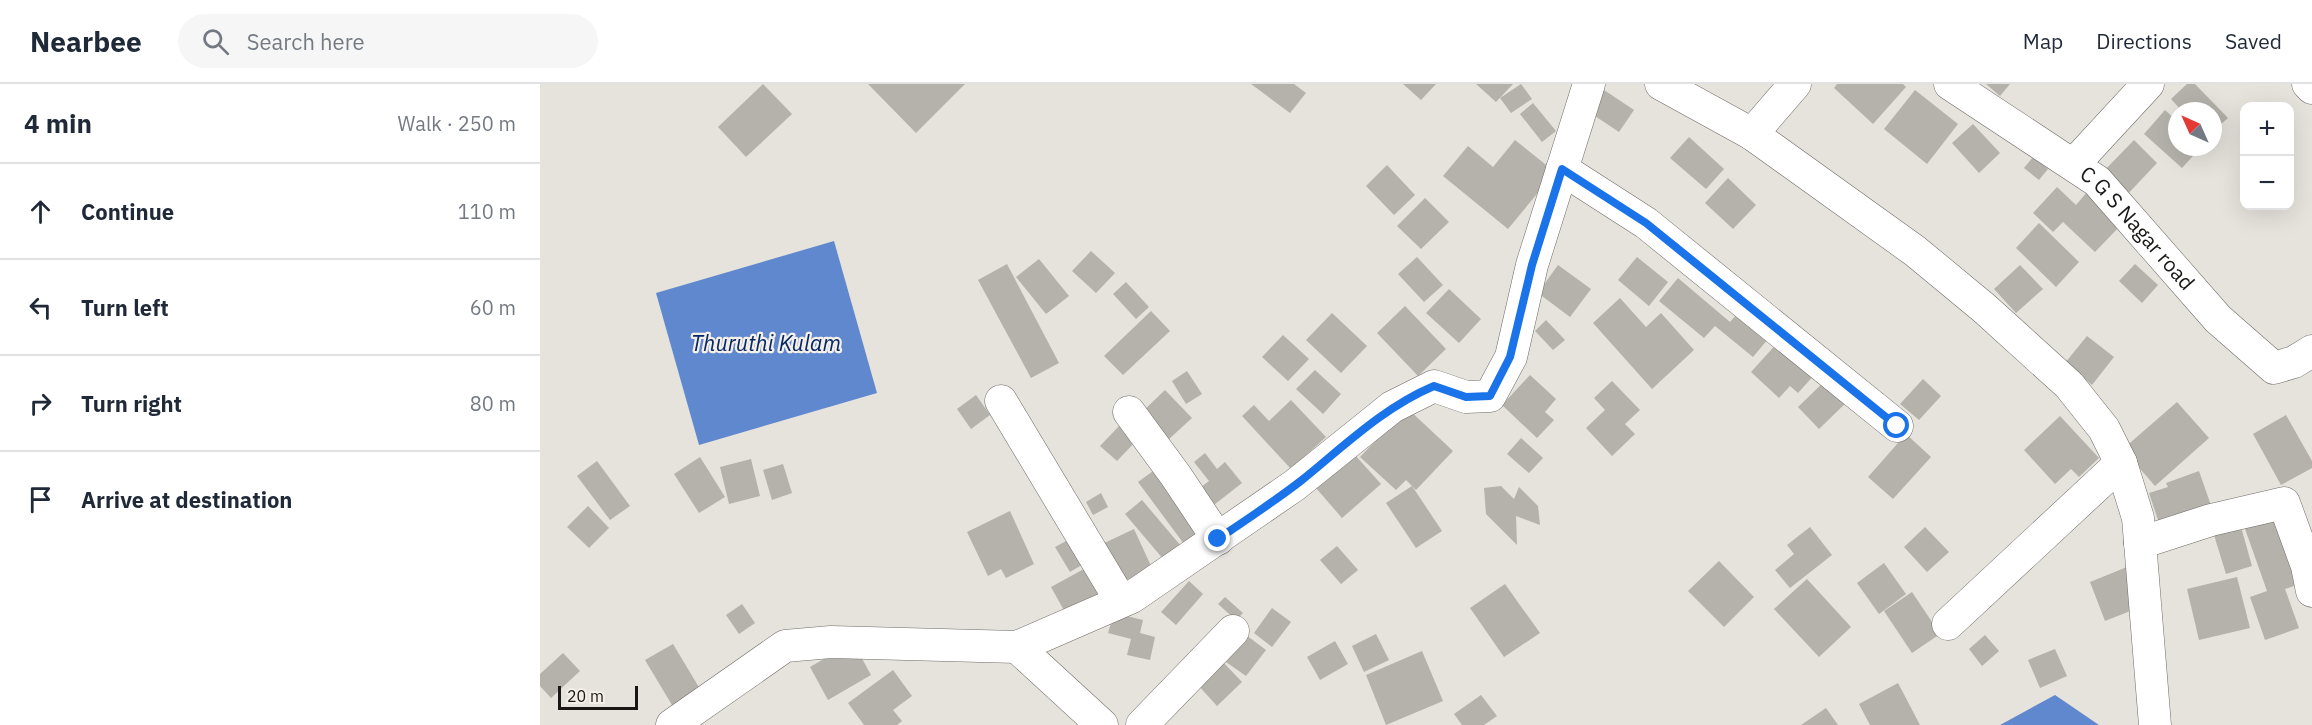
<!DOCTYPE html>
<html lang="en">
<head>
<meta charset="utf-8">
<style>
	:root { --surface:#fff; --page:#f6f6f7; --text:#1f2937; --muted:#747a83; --line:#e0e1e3 }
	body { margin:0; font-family:"IBM Plex Sans",sans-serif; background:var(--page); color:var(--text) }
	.controls { position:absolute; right:18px; top:18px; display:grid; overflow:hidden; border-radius:12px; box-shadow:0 6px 24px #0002 }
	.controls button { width:54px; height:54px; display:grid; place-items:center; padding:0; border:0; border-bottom:2px solid var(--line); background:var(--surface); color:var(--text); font:30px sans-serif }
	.compass { position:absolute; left:1628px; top:18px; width:54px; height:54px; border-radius:50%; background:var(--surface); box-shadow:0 6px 24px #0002; rotate:315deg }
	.scale { position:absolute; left:18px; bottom:15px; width:80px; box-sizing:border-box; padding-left:6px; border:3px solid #181715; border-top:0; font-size:16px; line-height:21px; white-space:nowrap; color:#181715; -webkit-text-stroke:4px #f4efe9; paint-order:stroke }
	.stop { position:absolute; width:18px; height:18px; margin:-14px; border:4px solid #1a73e8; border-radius:50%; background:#fff }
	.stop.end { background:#1a73e8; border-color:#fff; box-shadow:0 2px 6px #0008 }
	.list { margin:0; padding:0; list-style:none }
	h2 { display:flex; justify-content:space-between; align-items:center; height:78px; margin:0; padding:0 24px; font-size:26px }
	h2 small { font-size:20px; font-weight:400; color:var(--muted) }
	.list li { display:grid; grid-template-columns:39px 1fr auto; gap:18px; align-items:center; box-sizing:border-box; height:96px; padding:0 24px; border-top:2px solid var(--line) }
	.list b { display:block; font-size:22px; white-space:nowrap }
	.list em { font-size:20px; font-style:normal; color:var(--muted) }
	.icon { flex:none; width:33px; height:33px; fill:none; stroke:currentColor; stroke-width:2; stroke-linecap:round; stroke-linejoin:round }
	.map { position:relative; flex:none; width:1772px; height:641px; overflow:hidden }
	header { display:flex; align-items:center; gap:36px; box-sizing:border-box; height:84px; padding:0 30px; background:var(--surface); border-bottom:2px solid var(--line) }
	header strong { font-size:28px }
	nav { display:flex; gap:33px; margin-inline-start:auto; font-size:21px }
	.search { width:420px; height:54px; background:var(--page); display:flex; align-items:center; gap:15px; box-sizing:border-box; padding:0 21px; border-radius:33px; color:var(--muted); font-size:22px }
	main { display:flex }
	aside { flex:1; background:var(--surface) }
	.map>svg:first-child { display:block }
	.water { fill:#6088ce }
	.building { fill:#b5b1ab }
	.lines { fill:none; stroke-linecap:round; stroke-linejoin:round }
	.street-casing { stroke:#706c68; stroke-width:33 }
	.street { stroke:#fff; stroke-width:32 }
	.route { stroke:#1a73e8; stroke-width:8 }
	.labels { text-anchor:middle; stroke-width:4.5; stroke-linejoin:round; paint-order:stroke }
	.street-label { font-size:21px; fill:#181715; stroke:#f4efe9 }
	.water-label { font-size:22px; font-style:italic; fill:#052866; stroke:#f4efe9 }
</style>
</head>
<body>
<header>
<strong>Nearbee</strong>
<div class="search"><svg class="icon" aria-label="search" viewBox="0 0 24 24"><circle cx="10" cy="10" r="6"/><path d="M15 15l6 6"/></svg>Search here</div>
<nav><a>Map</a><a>Directions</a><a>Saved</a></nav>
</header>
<main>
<aside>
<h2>4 min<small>Walk · 250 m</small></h2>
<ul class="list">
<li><svg class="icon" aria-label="ahead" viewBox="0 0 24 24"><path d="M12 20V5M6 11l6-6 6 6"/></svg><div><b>Continue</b></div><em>110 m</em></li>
<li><svg class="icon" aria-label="left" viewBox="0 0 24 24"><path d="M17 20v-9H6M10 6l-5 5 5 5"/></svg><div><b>Turn left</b></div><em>60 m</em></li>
<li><svg class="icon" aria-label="right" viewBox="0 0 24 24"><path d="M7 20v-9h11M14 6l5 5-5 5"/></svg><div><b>Turn right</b></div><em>80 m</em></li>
<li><svg class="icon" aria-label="arrive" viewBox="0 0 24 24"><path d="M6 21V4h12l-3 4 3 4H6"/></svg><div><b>Arrive at destination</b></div></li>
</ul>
</aside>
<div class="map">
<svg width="1772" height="641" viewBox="0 0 1772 641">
	<rect width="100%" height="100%" fill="#e6e2dc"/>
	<g class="water">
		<path d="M294,157L337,309L159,361L116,209Z"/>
		<path d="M1515,611L1559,641H1460Z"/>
	</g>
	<g class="building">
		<path d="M223,0L252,30L206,73L178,43Z"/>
		<path d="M328,0H425L376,49Z"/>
		<path d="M711,0H754L766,9L750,29Z"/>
		<path d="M863,0H896L881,16Z"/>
		<path d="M936,0H973L956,18Z"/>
		<path d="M981,0L992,15L971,29L960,14Z"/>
		<path d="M1297,0H1363L1366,3L1333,40L1294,4Z"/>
		<path d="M1446,0H1470L1460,12Z"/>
		<path d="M1647,0H1655L1688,34L1673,47V27H1642L1631,15Z"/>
		<path d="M1064,6L1094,26L1079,48L1049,28Z"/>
		<path d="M1375,6L1418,40L1387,80L1344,45Z"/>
		<path d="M993,19L1016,47L1002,58L980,30Z"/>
		<path d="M1625,26L1637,37V63H1661L1642,84L1604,50Z"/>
		<path d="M1433,40L1460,69L1439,89L1412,59Z"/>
		<path d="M1149,53L1184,85L1166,105L1130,74Z"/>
		<path d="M975,56L1015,88L968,145L903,92L928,62L953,83Z"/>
		<path d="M1594,56L1617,79L1584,114L1560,91Z"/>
		<path d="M1493,73L1508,85L1499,96L1484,84Z"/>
		<path d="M847,81L875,111L854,131L826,102Z"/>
		<path d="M1188,94L1216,121L1193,145L1165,119Z"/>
		<path d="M1517,103L1536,121L1547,108L1581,141L1555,168L1523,138L1513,148L1493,129Z"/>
		<path d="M885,114L909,138L881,165L857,142Z"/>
		<path d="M1499,139L1539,178L1516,203L1476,164Z"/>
		<path d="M551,167L575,189L556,209L532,187Z"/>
		<path d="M877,173L903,201L884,218L858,190Z"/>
		<path d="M1097,173L1128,198L1109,222L1078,196Z"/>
		<path d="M499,175L529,212L506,230L476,193Z"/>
		<path d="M467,180L519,279L491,294L438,196Z"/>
		<path d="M1595,180L1618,201L1602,219L1579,197Z"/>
		<path d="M1018,181L1051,205L1030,233L998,209Z"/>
		<path d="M1480,181L1503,205L1476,229L1454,205Z"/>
		<path d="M1138,194L1190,238L1197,230L1228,255L1213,273L1175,242L1164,254L1119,217Z"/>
		<path d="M586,198L609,223L596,235L573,210Z"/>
		<path d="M909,205L941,235L919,259L886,229Z"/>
		<path d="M1080,214L1106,243L1121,229L1154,266L1112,305L1053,239Z"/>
		<path d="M865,222L906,265L878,292L837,249Z"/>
		<path d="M611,227L630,247L583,291L564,272Z"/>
		<path d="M792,229L827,262L801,289L766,256Z"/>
		<path d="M1006,236L1025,256L1013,266L995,247Z"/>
		<path d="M743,251L769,275L748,297L722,273Z"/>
		<path d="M1547,252L1574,273L1552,301L1525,279Z"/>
		<path d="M1240,256L1276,289L1258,309L1250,302L1239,314L1211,288Z"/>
		<path d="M775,286L801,310L783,330L756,305Z"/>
		<path d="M647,287L662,310L646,320L632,297Z"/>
		<path d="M990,291L1016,315L1005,328L1014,336L997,354L962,321Z"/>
		<path d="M1288,294L1310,315L1279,345L1258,323Z"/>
		<path d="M1383,295L1401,312L1379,336L1360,320Z"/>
		<path d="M1072,297L1100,326L1085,340L1095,350L1072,372L1046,344L1065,326L1054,314Z"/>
		<path d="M625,306L652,334L628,356L602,328Z"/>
		<path d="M436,311L450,331L431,345L417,325Z"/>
		<path d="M751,316L786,353L751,385L702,332L714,321L729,337Z"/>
		<path d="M1637,318L1669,354L1615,402L1583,365Z"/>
		<path d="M867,324L913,367L876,406L866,396L856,406L820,373Z"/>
		<path d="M1746,331L1772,377V384L1741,401L1713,350Z"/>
		<path d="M1520,332L1559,374L1539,393L1531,385L1515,400L1484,366Z"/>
		<path d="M580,341L597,356L577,377L560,362Z"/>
		<path d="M1366,350L1391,373L1353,415L1328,393Z"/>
		<path d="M981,354L1003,374L989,389L967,370Z"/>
		<path d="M665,369L677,385L685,378L702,399L670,424L656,407L669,397L654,378Z"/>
		<path d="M815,371L841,400L802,434L776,404Z"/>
		<path d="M160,373L185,413L159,429L134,390Z"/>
		<path d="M211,375L220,412L189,420L180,383Z"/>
		<path d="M57,377L90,422L70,436L37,392Z"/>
		<path d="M243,380L252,409L232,416L223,386Z"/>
		<path d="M620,382L669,448L647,464L598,398Z"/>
		<path d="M1659,387L1674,430L1622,448L1609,409L1628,403L1626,399Z"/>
		<path d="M872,402L902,447L876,464L846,419Z"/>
		<path d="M961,402L974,415L979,403L998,422L1000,441L976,432L977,461L946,430L944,404Z"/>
		<path d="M561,409L568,423L553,431L546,418Z"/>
		<path d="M602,416L641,462L624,476L585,430Z"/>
		<path d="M48,422L69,444L49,464L27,443Z"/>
		<path d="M470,427L494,480L466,494L461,485L448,492L427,448Z"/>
		<path d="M1738,430L1762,499L1745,505L1759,544L1725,556L1710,513L1727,507L1704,442Z"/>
		<path d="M1270,443L1292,471L1250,504L1235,486L1254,470L1247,461Z"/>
		<path d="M1385,443L1409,468L1387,488L1364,463Z"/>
		<path d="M1701,443L1712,482L1686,490L1674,451Z"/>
		<path d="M594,445L612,484L576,501L558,462Z"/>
		<path d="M530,455L545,479L530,488L515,463Z"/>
		<path d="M797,462L818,486L801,500L780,476Z"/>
		<path d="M1179,477L1214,513L1184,543L1148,507Z"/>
		<path d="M1344,479L1366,510L1339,530L1317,499Z"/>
		<path d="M553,480L572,515L526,530L511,503Z"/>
		<path d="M1587,483L1603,522L1565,537L1550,498Z"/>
		<path d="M1697,493L1710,544L1659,556L1647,505Z"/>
		<path d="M1267,495L1311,543L1279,573L1234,525Z"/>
		<path d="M649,497L663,510L636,541L621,528Z"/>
		<path d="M965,500L1000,549L964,573L930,524Z"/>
		<path d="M1372,508L1400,550L1372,569L1344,527Z"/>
		<path d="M685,513L703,529L696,536L678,520Z"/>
		<path d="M202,520L215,539L199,550L186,531Z"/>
		<path d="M732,524L751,538L732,563L714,549Z"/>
		<path d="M574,529L603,536L600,549L615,553L610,576L587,571L591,555L568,549Z"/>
		<path d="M836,550L849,576L824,588L812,562Z"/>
		<path d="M706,551L726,566L706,592L686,578Z"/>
		<path d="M1445,551L1459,567L1442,582L1429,565Z"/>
		<path d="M795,557L808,580L780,596L767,573Z"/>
		<path d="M313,558L331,591L288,616L270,583Z"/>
		<path d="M133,560L163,610L135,626L105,576Z"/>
		<path d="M1515,565L1527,592L1500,604L1488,576Z"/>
		<path d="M882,567L903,617L846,641L826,591Z"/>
		<path d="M23,569L40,587L11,614L0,602V590Z"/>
		<path d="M681,576L702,598L677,622L657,600Z"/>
		<path d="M353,586L372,612L353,626L362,637L357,641H324L308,619Z"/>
		<path d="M1358,599L1380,641H1330L1319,620Z"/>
		<path d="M941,611L957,632L944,641H922L914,630Z"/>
		<path d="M1286,624L1298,641H1261Z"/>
	</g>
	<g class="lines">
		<g class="street-casing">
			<g id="street">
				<path d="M1121,0L1212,50L1375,167L1444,224L1529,301L1564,345L1581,379L1598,434L1615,641"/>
				<path id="s1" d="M1410,0L1557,97L1678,235L1734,284L1754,278L1772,267"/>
				<path d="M1768,0L1772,4"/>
				<path d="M1212,50L1255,0"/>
				<path d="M1534,80L1608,0"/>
				<path d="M1022,85L1106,139L1357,342"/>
				<path d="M461,317L581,517"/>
				<path d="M589,328L636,392L678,455"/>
				<path d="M1600,459L1671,436L1744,419L1767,482L1772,507"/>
				<path d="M1408,540L1581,379"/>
				<path d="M477,563L562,641"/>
				<path d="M132,641L245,562L291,558L477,563L592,513L755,401L852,323L894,302L926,313L950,312L971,273L992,181L1049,0"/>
				<path d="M602,641L693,547"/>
			</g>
		</g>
		<use href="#street" class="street"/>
	</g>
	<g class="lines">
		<path class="route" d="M678,455C706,436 735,417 762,396C804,362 844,323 894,302L926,313L950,312L970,273L992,181L1022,85L1106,139L1357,342"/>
	</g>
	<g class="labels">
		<g class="street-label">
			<text dy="7" stroke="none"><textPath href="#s1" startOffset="238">C G S Nagar road</textPath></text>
		</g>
		<g class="water-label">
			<text x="226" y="267">Thuruthi Kulam</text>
		</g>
	</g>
</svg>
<div class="controls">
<button>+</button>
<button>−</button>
</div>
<svg class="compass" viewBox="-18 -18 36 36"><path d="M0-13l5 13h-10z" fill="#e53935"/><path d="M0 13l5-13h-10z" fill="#747a83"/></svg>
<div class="scale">20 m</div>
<div class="stop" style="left:1357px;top:342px"></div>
<div class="stop end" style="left:678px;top:455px"></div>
</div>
</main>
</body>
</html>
